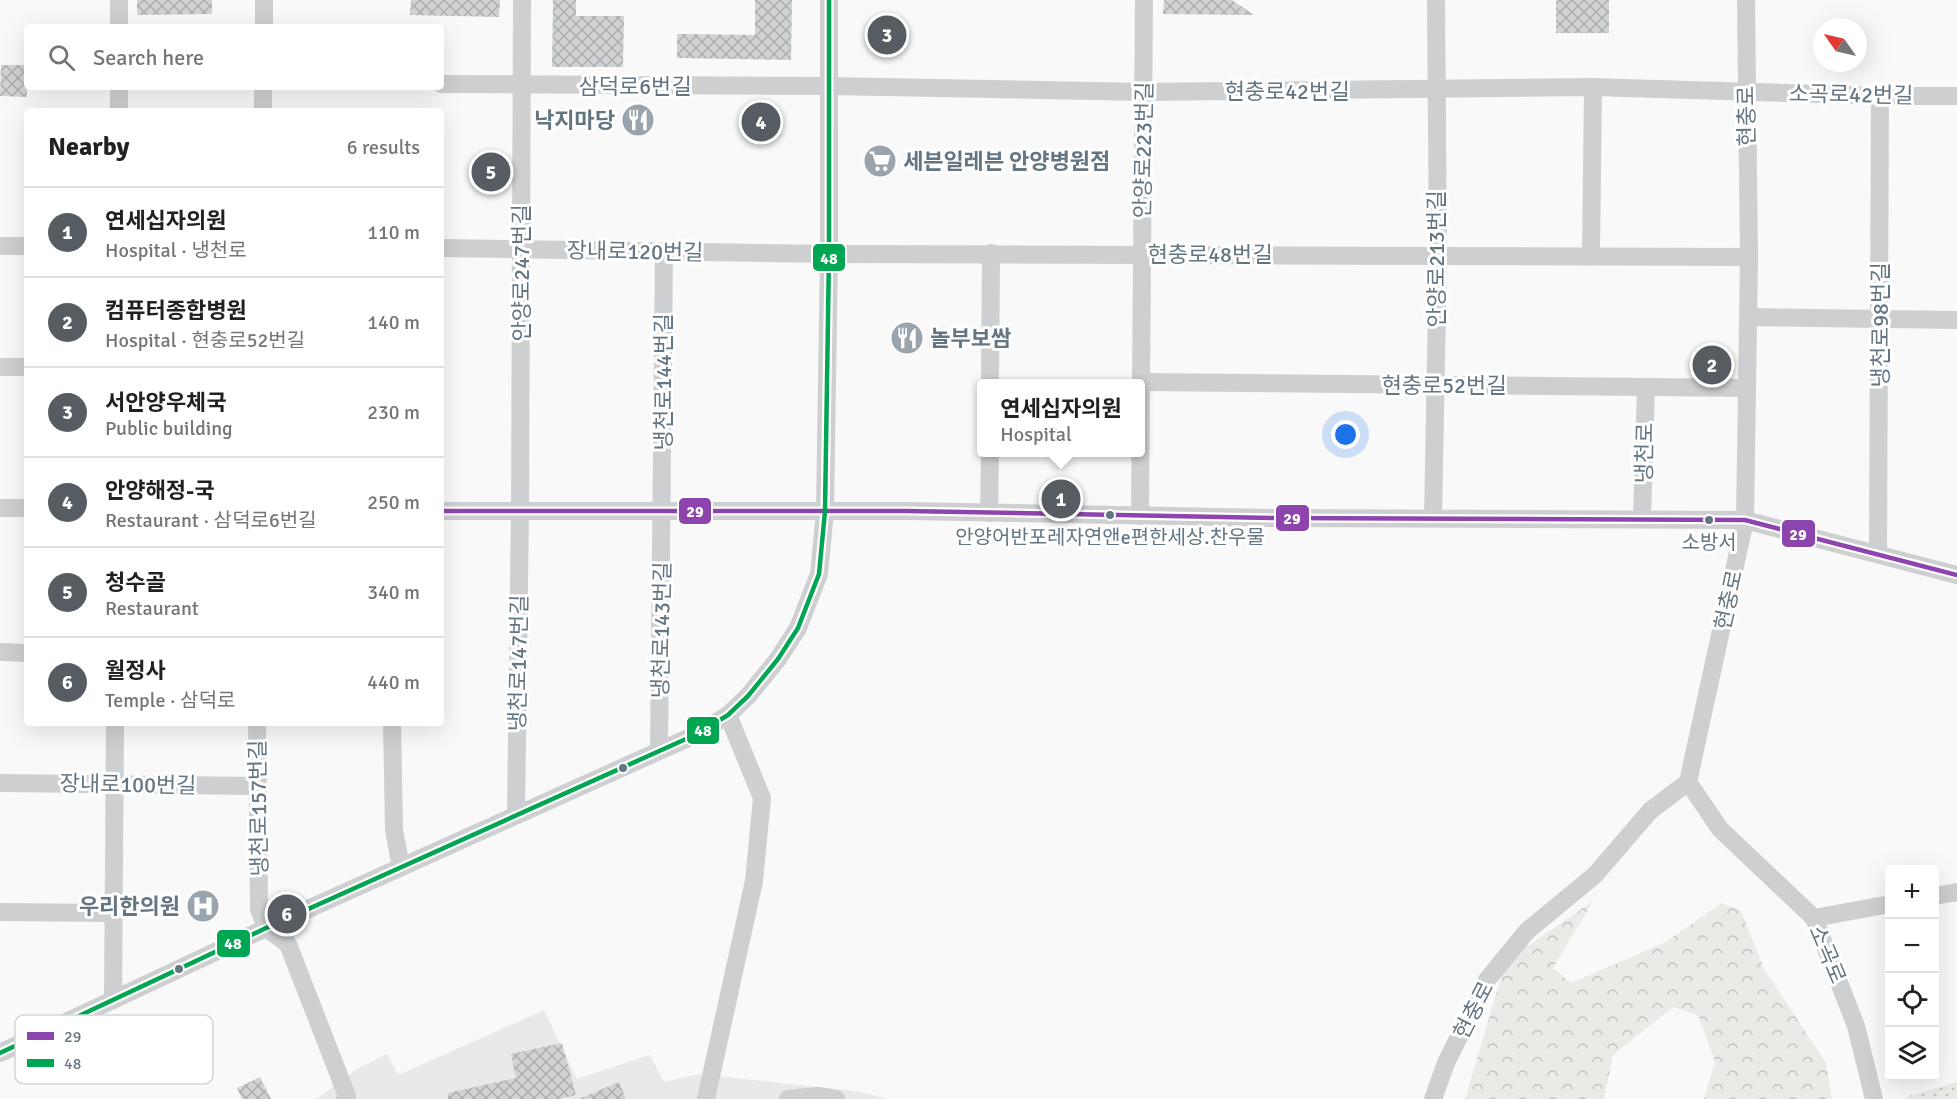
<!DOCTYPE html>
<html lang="en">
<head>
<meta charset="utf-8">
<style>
	:root { --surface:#fff; --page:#f6f6f6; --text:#202124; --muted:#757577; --line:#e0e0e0; --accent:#565c61 }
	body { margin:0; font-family:Signika,"Noto Sans KR",sans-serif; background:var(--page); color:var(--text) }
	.controls { position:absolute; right:18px; bottom:18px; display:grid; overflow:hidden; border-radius:6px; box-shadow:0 6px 24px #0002 }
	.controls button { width:54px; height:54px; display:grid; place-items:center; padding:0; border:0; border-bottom:2px solid var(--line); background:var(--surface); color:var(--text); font:30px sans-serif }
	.compass { position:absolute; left:1813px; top:18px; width:54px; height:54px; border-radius:50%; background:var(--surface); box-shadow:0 6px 24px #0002; rotate:304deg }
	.you { position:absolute; left:1346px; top:435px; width:21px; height:21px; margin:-15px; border:4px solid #fff; border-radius:50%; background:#1a73e8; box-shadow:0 0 0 9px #1a73e833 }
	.badge { display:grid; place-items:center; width:39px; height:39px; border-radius:50%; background:var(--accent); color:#fff; font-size:20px; font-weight:700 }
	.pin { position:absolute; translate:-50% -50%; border:3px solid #fff; box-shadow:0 2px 6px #0006 }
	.popup { position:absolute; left:977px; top:379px; width:168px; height:78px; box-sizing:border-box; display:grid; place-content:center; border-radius:6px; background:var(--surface); filter:drop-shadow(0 2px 4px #0005); font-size:20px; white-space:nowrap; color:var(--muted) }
	.popup b { font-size:22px; color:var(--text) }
	.popup::after { content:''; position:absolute; left:50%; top:100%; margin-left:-12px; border:12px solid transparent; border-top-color:var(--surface) }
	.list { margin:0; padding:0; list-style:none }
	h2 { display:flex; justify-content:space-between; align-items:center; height:78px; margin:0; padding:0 24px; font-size:26px }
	h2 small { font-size:20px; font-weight:400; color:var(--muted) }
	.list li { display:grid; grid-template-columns:39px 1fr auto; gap:18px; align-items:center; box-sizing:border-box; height:90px; padding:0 24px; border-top:2px solid var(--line) }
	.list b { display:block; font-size:22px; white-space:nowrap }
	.list p { margin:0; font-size:20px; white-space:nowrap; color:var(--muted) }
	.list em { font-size:20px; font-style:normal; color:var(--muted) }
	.icon { flex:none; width:33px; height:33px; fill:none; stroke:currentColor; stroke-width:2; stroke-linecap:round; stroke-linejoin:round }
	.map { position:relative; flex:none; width:1957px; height:1099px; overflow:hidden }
	.search { position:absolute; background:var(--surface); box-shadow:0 6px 24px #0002; left:24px; top:24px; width:420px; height:66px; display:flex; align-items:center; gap:15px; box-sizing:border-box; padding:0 21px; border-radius:6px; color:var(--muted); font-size:22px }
	.panel { position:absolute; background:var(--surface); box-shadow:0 6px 24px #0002; left:24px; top:108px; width:420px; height:618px; border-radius:6px }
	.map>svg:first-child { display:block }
	.built { fill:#e8e9e9 }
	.forest { fill:url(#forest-crowns) }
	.park { fill:url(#park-dots) }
	.building { fill:url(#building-cross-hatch) }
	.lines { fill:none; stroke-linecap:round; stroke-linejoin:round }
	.minor { stroke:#cecfd0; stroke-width:18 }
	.bus-1-casing { stroke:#fff; stroke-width:9 }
	.bus-2-casing { stroke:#fff; stroke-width:9 }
	.bus-1 { stroke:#8e44ad; stroke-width:4.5 }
	.bus-2 { stroke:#00a651; stroke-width:4.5 }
	.bus-dot { fill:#657683; stroke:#fff; stroke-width:2 }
	.labels { text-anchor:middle; stroke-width:6; stroke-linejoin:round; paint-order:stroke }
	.bus-label { font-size:20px; fill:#657683; stroke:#fff }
	.street-label { font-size:22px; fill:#657683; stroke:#fff }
	.poi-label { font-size:22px; font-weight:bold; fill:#657683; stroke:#fff; text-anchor:end }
	.key { fill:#fff; stroke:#d1d6da; stroke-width:1.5 }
	.key-label { font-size:16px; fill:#657683 }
	.line-badge { stroke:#fff; stroke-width:2 }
	.badge-label { font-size:16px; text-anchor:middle; font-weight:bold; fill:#fff }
</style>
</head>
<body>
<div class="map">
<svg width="1957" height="1099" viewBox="0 0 1957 1099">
	<defs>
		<pattern id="forest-crowns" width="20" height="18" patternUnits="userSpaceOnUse" patternTransform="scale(1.5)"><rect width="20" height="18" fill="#e8ebe6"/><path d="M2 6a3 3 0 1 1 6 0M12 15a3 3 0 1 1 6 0" fill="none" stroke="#c0c3c0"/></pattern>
		<pattern id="park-dots" width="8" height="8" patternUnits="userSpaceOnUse" patternTransform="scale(1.5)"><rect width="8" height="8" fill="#e8ebe6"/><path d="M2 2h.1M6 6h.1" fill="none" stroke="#c0c3c0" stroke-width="1.8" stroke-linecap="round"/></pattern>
		<pattern id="building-cross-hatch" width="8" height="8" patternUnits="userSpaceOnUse" patternTransform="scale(1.5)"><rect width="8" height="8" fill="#d0d2d3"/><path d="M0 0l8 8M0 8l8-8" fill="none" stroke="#acafb1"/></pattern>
	</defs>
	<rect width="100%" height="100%" fill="#f9f9f9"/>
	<path class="built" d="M544,1010L577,1079L650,1055L664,1082L699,1074L861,1092L888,1099H317L357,1069L387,1054L398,1075Z"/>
	<path class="forest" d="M1593,901L1553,968L1571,983L1664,943L1722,903L1741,911L1764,969L1826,1063L1832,1099H1704L1715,1061L1698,1015L1673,1007L1613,1055L1604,1099H1465L1506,961Z"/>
	<path class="park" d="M1957,1082V1099H1903L1909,1096Z"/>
	<g class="building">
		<path d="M137,0H212V14L137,15Z"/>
		<path d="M411,0H500L499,17L410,15Z"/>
		<path d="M553,0H576V16H624L623,67H552Z"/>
		<path d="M755,0H792L791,60L677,58V34L755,35Z"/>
		<path d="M1164,0H1232L1254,15L1163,14Z"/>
		<rect x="1556" y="0" width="53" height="33"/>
		<path d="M1,65H27V97L0,96Z"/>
		<path d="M562,1043L576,1095L559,1099H448V1093L516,1078L511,1054Z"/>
		<path d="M260,1077L271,1099H242L237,1088Z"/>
		<path d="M619,1082L626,1099H579Z"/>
	</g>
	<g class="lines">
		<g class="minor">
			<path d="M119,0V27"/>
			<path d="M264,27V0"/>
			<path d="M441,84L829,86L1143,92L1593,87L1880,96H1957"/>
			<path d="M119,111V87"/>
			<path d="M263,111V87"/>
			<path d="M0,246H27"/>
			<path d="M441,248L829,254L1749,257"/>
			<path d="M1591,256L1593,87"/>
			<path d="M1748,317L1957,320"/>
			<path d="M0,367H27"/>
			<path d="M1142,382L1747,388"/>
			<path d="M990,384L991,253"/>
			<path d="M0,508H27"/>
			<path d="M441,511H907L1275,518L1745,520L1957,575"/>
			<path d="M989,513L990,452"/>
			<path d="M1140,516L1144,0"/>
			<path d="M1433,518L1438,255L1436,0"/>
			<path d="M1642,519L1646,387"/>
			<path d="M1878,554L1880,96"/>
			<path d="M0,652L27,653"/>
			<path d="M257,723L259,909L266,928L288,944L347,1096L345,1099"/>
			<path d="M392,723L394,830L401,867"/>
			<path d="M659,749L664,252"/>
			<path d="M1688,782L1720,829L1814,918L1856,1026L1874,1099"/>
			<path d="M0,783L256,786"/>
			<path d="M516,814L520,511L522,0"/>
			<path d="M1934,896L1957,892"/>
			<path d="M0,912L113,913"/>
			<path d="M1814,918L1890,904"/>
			<path d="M113,1000L115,723"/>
			<path d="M0,1053L266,928L697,734L728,715L748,696L778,659L798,628L819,574L825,511L829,254V0"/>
			<path d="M706,1099L754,881L762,798L728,715"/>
			<path d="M788,1099L818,1096L836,1099"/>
			<path d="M1433,1099L1446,1063L1487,980L1527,931L1595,875L1650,811L1688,782L1745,520L1749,257L1746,0"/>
		</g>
		<g class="bus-1-casing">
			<path id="bus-1" d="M441,511H907L1275,518L1745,520L1957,575"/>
		</g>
		<g class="bus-2-casing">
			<path id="bus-2" d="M0,1053L266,928L697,734L728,715L748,696L778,659L798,628L819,574L825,511L829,254V0"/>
		</g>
		<use href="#bus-1" class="bus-1"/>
		<use href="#bus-2" class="bus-2"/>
	</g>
	<defs>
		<g id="restaurant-disc" transform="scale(1.725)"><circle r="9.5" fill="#99a4ac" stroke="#fff"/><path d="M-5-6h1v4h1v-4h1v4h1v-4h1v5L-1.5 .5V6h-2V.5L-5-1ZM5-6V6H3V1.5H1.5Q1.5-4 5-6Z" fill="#fff"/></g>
		<g id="supermarket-disc" transform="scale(1.725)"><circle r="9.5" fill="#99a4ac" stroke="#fff"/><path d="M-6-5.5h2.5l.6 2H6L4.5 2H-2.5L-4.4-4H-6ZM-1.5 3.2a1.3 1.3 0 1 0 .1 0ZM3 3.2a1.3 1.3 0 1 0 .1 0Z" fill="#fff"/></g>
		<g id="hospital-disc" transform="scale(1.725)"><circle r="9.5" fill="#99a4ac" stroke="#fff"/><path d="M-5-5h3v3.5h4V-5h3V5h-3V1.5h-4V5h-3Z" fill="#fff"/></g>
	</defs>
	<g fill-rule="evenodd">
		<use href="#restaurant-disc" x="638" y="120"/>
		<use href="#supermarket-disc" x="880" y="161"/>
		<use href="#restaurant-disc" x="907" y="338"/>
		<use href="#hospital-disc" x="203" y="906"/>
	</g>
	<g class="bus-dot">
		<circle cx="1110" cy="515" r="5"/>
		<circle cx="1709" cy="520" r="5"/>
		<circle cx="623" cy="768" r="5"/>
		<circle cx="179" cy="969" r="5"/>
	</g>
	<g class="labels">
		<g class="bus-label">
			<text x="1110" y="544">안양어반포레자연앤e편한세상.찬우물</text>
			<text x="1709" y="549">소방서</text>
		</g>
		<g class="street-label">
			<text x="635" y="94">삼덕로6번길</text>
			<text x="1287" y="99">현충로42번길</text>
			<text transform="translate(1851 94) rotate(1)" y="8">소곡로42번길</text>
			<text transform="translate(1746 116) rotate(-91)" y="8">현충로</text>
			<text transform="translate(1143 150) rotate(-89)" y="8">안양로223번길</text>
			<text transform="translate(635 251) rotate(1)" y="8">장내로120번길</text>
			<text x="1210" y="262">현충로48번길</text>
			<text transform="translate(1436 259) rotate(-90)" y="8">안양로213번길</text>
			<text transform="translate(521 273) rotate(-90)" y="8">안양로247번길</text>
			<text transform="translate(1880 325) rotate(-90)" y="8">냉천로98번길</text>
			<text transform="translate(663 382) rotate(-90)" y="8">냉천로144번길</text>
			<text x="1444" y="393">현충로52번길</text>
			<text transform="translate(1644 453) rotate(-89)" y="8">냉천로</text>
			<text transform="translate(1728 600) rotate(-78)" y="8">현충로</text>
			<text transform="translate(661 630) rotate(-89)" y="8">냉천로143번길</text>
			<text transform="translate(518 663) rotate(-89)" y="8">냉천로147번길</text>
			<text transform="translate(128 784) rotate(1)" y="8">장내로100번길</text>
			<text transform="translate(258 808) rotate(-91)" y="8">냉천로157번길</text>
			<text transform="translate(1828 954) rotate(67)" y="8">소곡로</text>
			<text transform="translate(1473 1010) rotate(-63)" y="8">현충로</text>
		</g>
		<g class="poi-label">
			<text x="615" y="128">낙지마당</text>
			<text x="903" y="169" text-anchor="start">세븐일레븐 안양병원점</text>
			<text x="930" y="346" text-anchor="start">놀부보쌈</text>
			<text x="180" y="914">우리한의원</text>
		</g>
	</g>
	<rect x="15" y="1015" width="198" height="69" rx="9" class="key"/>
	<rect x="27" y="1032" width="27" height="8" fill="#8e44ad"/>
	<rect x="27" y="1059" width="27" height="8" fill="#00a651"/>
	<g class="key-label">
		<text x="64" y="1042">29</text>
		<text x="64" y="1069">48</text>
	</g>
	<g class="line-badge">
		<rect x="812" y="243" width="34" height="29" rx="6" fill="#00a651"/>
		<rect x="678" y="497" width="34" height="28" rx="6" fill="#8e44ad"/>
		<rect x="1275" y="504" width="35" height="28" rx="6" fill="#8e44ad"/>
		<rect x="1781" y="519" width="35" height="29" rx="6" fill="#8e44ad"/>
		<rect x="686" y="716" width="34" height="29" rx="6" fill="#00a651"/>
		<rect x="216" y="929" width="35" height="29" rx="6" fill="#00a651"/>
	</g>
	<g class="badge-label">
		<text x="829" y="264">48</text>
		<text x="695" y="517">29</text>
		<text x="1292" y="524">29</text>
		<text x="1798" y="540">29</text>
		<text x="703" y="736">48</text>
		<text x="233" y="949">48</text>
	</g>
</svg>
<div class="controls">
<button>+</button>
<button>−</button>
<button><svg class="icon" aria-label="locate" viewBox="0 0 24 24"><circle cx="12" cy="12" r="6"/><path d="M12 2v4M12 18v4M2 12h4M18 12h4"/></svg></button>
<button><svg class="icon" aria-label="layers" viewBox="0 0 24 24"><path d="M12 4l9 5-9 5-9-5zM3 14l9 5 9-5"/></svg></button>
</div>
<svg class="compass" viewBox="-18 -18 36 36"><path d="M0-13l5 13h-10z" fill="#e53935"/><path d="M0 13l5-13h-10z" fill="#757577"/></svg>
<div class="you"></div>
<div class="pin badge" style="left:1061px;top:499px">1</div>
<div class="popup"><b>연세십자의원</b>Hospital</div>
<div class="pin badge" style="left:1712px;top:365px">2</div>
<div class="pin badge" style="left:887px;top:35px">3</div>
<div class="pin badge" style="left:761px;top:122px">4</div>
<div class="pin badge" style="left:491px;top:172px">5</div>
<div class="pin badge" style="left:287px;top:914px">6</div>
<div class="search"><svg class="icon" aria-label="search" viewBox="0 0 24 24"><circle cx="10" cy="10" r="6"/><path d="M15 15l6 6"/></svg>Search here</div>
<section class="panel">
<h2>Nearby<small>6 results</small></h2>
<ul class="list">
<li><span class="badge">1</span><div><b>연세십자의원</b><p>Hospital · 냉천로</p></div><em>110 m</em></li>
<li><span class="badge">2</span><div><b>컴퓨터종합병원</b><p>Hospital · 현충로52번길</p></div><em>140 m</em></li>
<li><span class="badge">3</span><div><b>서안양우체국</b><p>Public building</p></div><em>230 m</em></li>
<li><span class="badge">4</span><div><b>안양해정-국</b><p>Restaurant · 삼덕로6번길</p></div><em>250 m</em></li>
<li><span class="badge">5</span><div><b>청수골</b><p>Restaurant</p></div><em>340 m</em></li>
<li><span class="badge">6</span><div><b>월정사</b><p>Temple · 삼덕로</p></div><em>440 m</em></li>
</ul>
</section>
</div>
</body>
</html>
